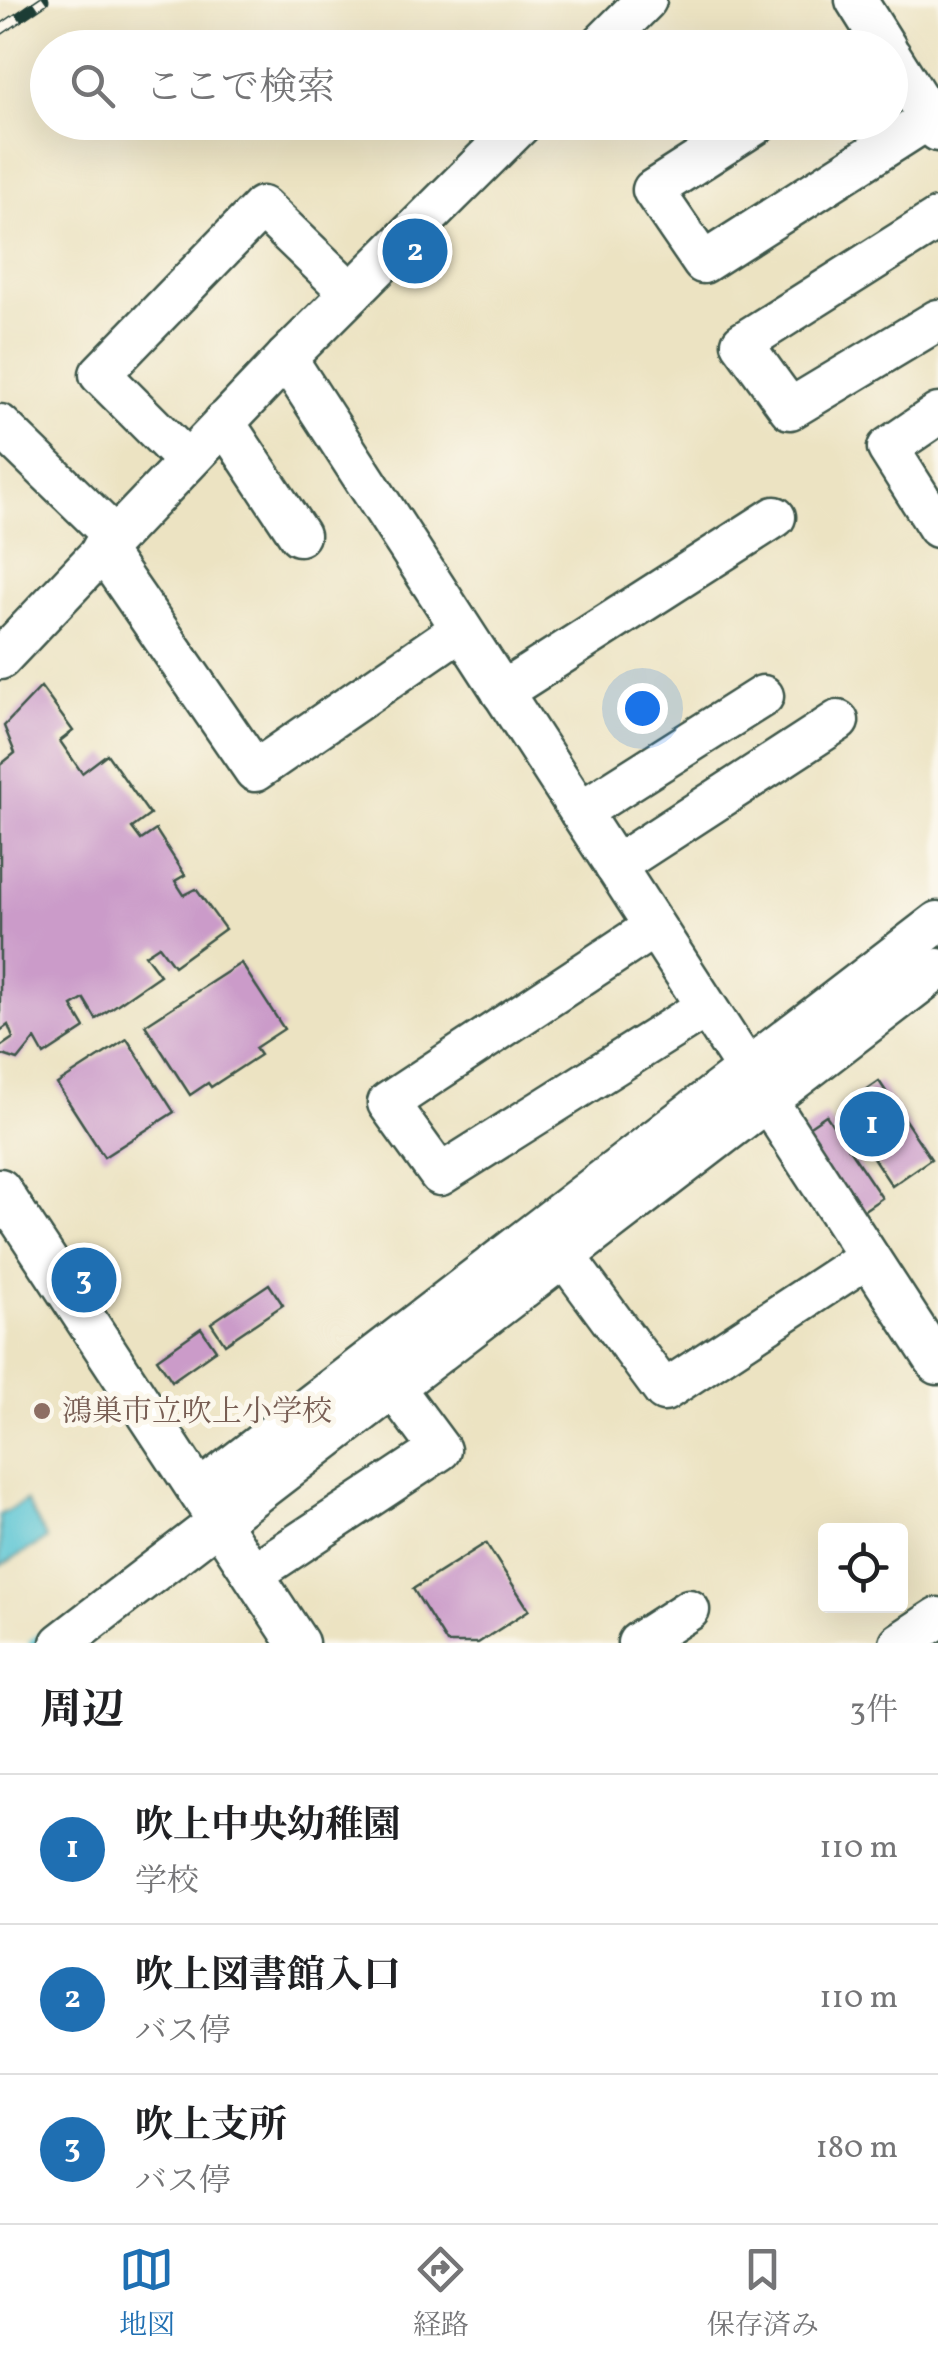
<!DOCTYPE html>
<html lang="ja">
<head>
<meta charset="utf-8">
<style>
	:root { --surface:#fff; --page:#f2f2f2; --text:#202124; --muted:#757577; --line:#e0e0e0; --accent:#1f6fb2 }
	body { margin:0; font-family:Vollkorn,"Noto Serif JP",serif; background:var(--page); color:var(--text) }
	.controls { position:absolute; right:30px; bottom:30px; display:grid; overflow:hidden; border-radius:10px; box-shadow:0 10px 40px #0002 }
	.controls button { width:90px; height:90px; display:grid; place-items:center; padding:0; border:0; border-bottom:2px solid var(--line); background:var(--surface); color:var(--text); font:50px sans-serif }
	.you { position:absolute; left:642px; top:708px; width:35px; height:35px; margin:-25px; border:8px solid #fff; border-radius:50%; background:#1a73e8; box-shadow:0 0 0 15px #1a73e833 }
	.badge { display:grid; place-items:center; width:65px; height:65px; border-radius:50%; background:var(--accent); color:#fff; font-size:32px; font-weight:700 }
	.pin { position:absolute; translate:-50% -50%; border:5px solid #fff; box-shadow:0 2px 10px #0006 }
	.list { margin:0; padding:0; list-style:none }
	h2 { display:flex; justify-content:space-between; align-items:center; height:130px; margin:0; padding:0 40px; font-size:42px }
	h2 small { font-size:32px; font-weight:400; color:var(--muted) }
	.list li { display:grid; grid-template-columns:65px 1fr auto; gap:30px; align-items:center; box-sizing:border-box; height:150px; padding:0 40px; border-top:2px solid var(--line) }
	.list b { display:block; font-size:38px; white-space:nowrap }
	.list p { margin:0; font-size:32px; white-space:nowrap; color:var(--muted) }
	.list em { font-size:32px; font-style:normal; color:var(--muted) }
	.icon { flex:none; width:55px; height:55px; fill:none; stroke:currentColor; stroke-width:2; stroke-linecap:round; stroke-linejoin:round }
	.map { position:relative; flex:none; width:938px; height:1643px; overflow:hidden }
	.search { position:absolute; background:var(--surface); box-shadow:0 10px 40px #0002; left:30px; right:30px; top:30px; height:110px; display:flex; align-items:center; gap:25px; box-sizing:border-box; padding:0 35px; border-radius:55px; color:var(--muted); font-size:38px }
	.sheet { height:580px; background:var(--surface) }
	nav { display:flex; justify-content:space-around; align-items:center; box-sizing:border-box; height:140px; border-top:2px solid var(--line); background:var(--surface); font-size:28px; color:var(--muted) }
	nav a { display:grid; justify-items:center; gap:5px }
	nav .on { color:var(--accent) }
	.map>svg:first-child { display:block }
	.water { fill:#59c4d3; stroke:#3c8084; stroke-width:2.5 }
	.lines { fill:none; stroke-linecap:round; stroke-linejoin:round }
	.stream { stroke:#59c4d3; stroke-width:9 }
	.building { fill:#cb9bc9 }
	.minor-casing { stroke:#3e5649; stroke-width:45 }
	.minor { stroke:#fff; stroke-width:40 }
	.rail-casing { stroke:#1f3d34; stroke-width:11 }
	.rail { stroke:#fbf7ec; stroke-width:8; stroke-dasharray:22; stroke-linecap:butt }
	.education-dot { fill:#8d6e63; stroke:#fbf7ec; stroke-width:4 }
	.labels { text-anchor:middle; stroke-width:10; stroke-linejoin:round; paint-order:stroke }
	.education-label { font-size:30px; fill:#785e54; stroke:#fbf7ec; text-anchor:start }
</style>
</head>
<body>
<div class="map">
<svg width="938" height="1643" viewBox="0 0 938 1643">
	<rect width="100%" height="100%" fill="#fbf7ec"/>
	<filter id="ink" filterUnits="userSpaceOnUse"><feTurbulence type="fractalNoise" baseFrequency=".01" numOctaves="2"/><feDisplacementMap in="SourceGraphic" scale="20" xChannelSelector="R" yChannelSelector="G"/><feConvolveMatrix kernelMatrix="1 2 1 2 8 2 1 2 1" color-interpolation-filters="sRGB"/></filter>
	<filter id="wash" filterUnits="userSpaceOnUse"><feTurbulence type="fractalNoise" baseFrequency=".0048" numOctaves="4" result="noise"/><feDisplacementMap in="SourceGraphic" scale="40" xChannelSelector="R" yChannelSelector="G"/><feGaussianBlur stdDeviation="2.25" result="paint"/><feColorMatrix in="noise" values="0 0 0 0 0 0 0 0 0 0 0 0 0 0 0 0 0 1.4 0 .05"/><feComposite in="paint" operator="in"/></filter>
	<g filter="url(#wash)">
		<rect width="100%" height="100%" fill="#ece3c2"/>
		<path class="water" d="M26,1501L47,1539L0,1566V1515Z"/>
		<g class="lines">
			<path class="stream" d="M33,1643L51,1630"/>
		</g>
		<g id="blocks">
			<g class="building">
				<path d="M41,687L73,731L60,741L82,773L107,754L150,815L132,828L141,840L156,830L185,875L175,881L184,895L196,889L225,929L174,966L159,946L145,955L160,975L96,1019L84,999L72,1006L85,1028L44,1055L35,1039L18,1060L0,1054V1047L13,1038L8,1025L0,1031V765L15,753L4,726Z"/>
				<path d="M241,963L284,1029L255,1048L260,1055L211,1087L208,1083L190,1095L145,1025Z"/>
				<path d="M127,1039L174,1112L104,1157L57,1084Z"/>
				<path d="M879,1081L931,1159L892,1186L840,1108Z"/>
				<path d="M826,1115L882,1198L854,1217L798,1134Z"/>
				<path d="M269,1284L283,1305L225,1344L211,1323Z"/>
				<path d="M201,1328L216,1350L172,1381L157,1359Z"/>
				<path d="M486,1543L529,1610L478,1643H447L413,1589Z"/>
			</g>
		</g>
	</g>
	<g filter="url(#ink)">
		<use href="#blocks" fill-opacity="0" stroke="#3e5649" stroke-width="2.5"/>
		<g class="lines">
			<g class="minor-casing">
				<g id="minor">
					<path d="M856,0L886,48"/>
					<path d="M598,48L646,0"/>
					<path d="M890,55L938,131"/>
					<path d="M759,122L653,190L703,263L930,118"/>
					<path d="M938,219L742,343L790,409L938,320"/>
					<path d="M286,358L938,1364"/>
					<path d="M938,414L888,448L938,527"/>
					<path d="M224,422L299,535"/>
					<path d="M0,425L114,536"/>
					<path d="M187,461L100,374L262,207L351,293"/>
					<path d="M102,549L255,771L461,629"/>
					<path d="M0,659L286,358L523,122"/>
					<path d="M502,692L775,517"/>
					<path d="M580,812L763,696"/>
					<path d="M615,866L838,721"/>
					<path d="M654,927L388,1103L440,1175L706,1007"/>
					<path d="M0,1189L298,1643"/>
					<path d="M565,1257L664,1391L868,1257"/>
					<path d="M201,1490L938,922"/>
					<path d="M254,1573L440,1450L394,1388"/>
					<path d="M61,1643L938,969"/>
					<path d="M638,1643L689,1610"/>
					<path d="M900,1643L938,1618"/>
				</g>
			</g>
			<use href="#minor" class="minor"/>
			<g class="rail-casing">
				<path id="rail" d="M0,30L44,0"/>
			</g>
			<use href="#rail" class="rail"/>
		</g>
	</g>
	<circle class="education-dot" cx="42" cy="1411" r="10"/>
	<g class="labels">
		<g class="education-label">
			<text x="62" y="1421">鴻巣市立吹上小学校</text>
		</g>
	</g>
</svg>
<div class="controls">
<button><svg class="icon" aria-label="locate" viewBox="0 0 24 24"><circle cx="12" cy="12" r="6"/><path d="M12 2v4M12 18v4M2 12h4M18 12h4"/></svg></button>
</div>
<div class="you"></div>
<div class="pin badge" style="left:872px;top:1124px">1</div>
<div class="pin badge" style="left:415px;top:251px">2</div>
<div class="pin badge" style="left:84px;top:1280px">3</div>
<div class="search"><svg class="icon" aria-label="search" viewBox="0 0 24 24"><circle cx="10" cy="10" r="6"/><path d="M15 15l6 6"/></svg>ここで検索</div>
</div>
<section class="sheet">
<h2>周辺<small>3件</small></h2>
<ul class="list">
<li><span class="badge">1</span><div><b>吹上中央幼稚園</b><p>学校</p></div><em>110 m</em></li>
<li><span class="badge">2</span><div><b>吹上図書館入口</b><p>バス停</p></div><em>110 m</em></li>
<li><span class="badge">3</span><div><b>吹上支所</b><p>バス停</p></div><em>180 m</em></li>
</ul>
</section>
<nav>
<a class="on"><svg class="icon" aria-label="map" viewBox="0 0 24 24"><path d="M3 6l6-2 6 2 6-2v14l-6 2-6-2-6 2zM9 4v14M15 6v14"/></svg>地図</a>
<a><svg class="icon" aria-label="directions" viewBox="0 0 24 24"><path d="M12 3l9 9-9 9-9-9zM9 14v-3h6M13 9l2 2-2 2"/></svg>経路</a>
<a><svg class="icon" aria-label="saved" viewBox="0 0 24 24"><path d="M7 4h10v16l-5-4-5 4z"/></svg>保存済み</a>
</nav>
</body>
</html>
